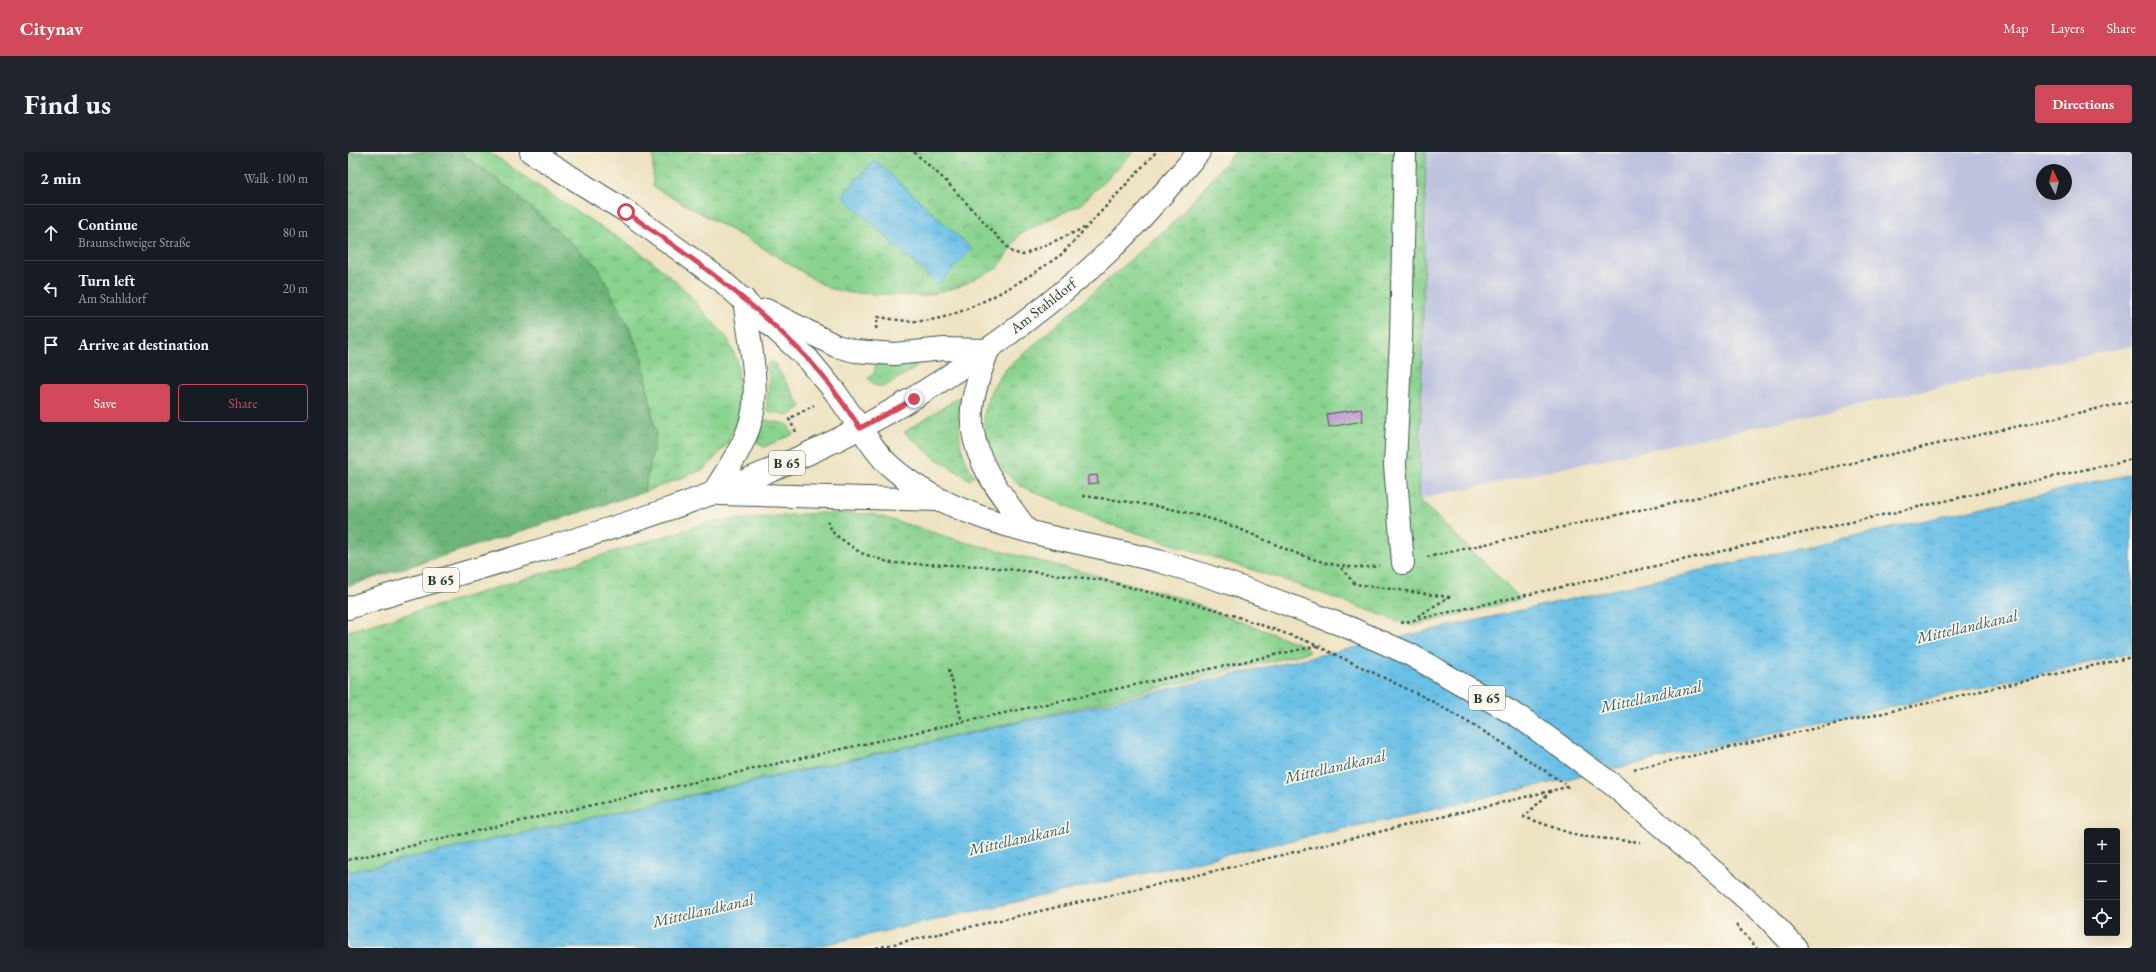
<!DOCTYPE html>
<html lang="en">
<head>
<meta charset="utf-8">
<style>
	:root { --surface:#171b24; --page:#20242c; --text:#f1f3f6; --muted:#9ea1a6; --line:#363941; --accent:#d1495b }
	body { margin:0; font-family:"EB Garamond",serif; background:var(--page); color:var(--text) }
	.controls { position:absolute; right:12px; bottom:12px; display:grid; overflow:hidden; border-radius:4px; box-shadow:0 4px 16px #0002 }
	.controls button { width:36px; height:36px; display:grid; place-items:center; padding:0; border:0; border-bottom:1px solid var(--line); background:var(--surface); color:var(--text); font:20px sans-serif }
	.compass { position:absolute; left:1688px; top:12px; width:36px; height:36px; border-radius:50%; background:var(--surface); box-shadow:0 4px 16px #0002; rotate:353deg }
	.stop { position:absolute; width:12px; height:12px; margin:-9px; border:3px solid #d1495b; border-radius:50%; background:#fff }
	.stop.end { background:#d1495b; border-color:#fff; box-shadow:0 1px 4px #0008 }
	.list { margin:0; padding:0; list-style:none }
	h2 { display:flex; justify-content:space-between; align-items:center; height:52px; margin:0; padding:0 16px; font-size:17px }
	h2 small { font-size:13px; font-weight:400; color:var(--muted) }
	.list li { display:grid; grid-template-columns:26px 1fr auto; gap:12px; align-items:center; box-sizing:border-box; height:56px; padding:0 16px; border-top:1px solid var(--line) }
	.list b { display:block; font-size:15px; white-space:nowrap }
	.list p { margin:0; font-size:13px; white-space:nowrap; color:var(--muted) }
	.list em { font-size:13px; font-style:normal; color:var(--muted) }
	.actions { display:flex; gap:8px; padding:12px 16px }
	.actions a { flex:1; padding:9px 0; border:1px solid var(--accent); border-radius:4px; text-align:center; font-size:14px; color:var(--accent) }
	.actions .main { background:var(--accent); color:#fff }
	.icon { flex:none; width:22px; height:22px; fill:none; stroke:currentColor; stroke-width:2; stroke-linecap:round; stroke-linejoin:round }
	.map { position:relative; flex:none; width:1784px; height:796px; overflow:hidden; border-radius:4px }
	header { display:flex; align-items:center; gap:24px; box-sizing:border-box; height:56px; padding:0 20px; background:var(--accent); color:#fff }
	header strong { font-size:19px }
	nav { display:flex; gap:22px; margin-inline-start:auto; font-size:14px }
	.intro { display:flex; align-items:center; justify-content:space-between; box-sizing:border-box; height:96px; padding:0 24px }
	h1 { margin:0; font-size:28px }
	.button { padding:10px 18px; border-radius:4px; background:var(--accent); color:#fff; font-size:14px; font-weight:700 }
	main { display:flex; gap:24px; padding:0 24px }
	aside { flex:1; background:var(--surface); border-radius:4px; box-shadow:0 4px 16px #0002 }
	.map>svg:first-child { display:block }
	.industrial { fill:#bdc3de; fill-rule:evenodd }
	.grass { fill:url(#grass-tufts); stroke:#548862 }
	.forest { fill:url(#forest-crowns); stroke:#467957 }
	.water { fill:url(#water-ripples); stroke:#447e8e }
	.building { fill:url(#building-hatch) }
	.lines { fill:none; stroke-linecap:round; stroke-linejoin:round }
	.minor-casing { stroke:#3e5649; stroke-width:24 }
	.major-casing { stroke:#3e5649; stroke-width:24 }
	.path { stroke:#3e5649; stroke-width:2.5; stroke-dasharray:3 3; stroke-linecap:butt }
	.minor { stroke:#fff; stroke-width:22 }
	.major { stroke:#fff; stroke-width:22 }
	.major-bridge-casing { stroke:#3e5649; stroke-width:24; stroke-linecap:butt }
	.path-bridge { stroke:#3e5649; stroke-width:2.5; stroke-dasharray:3 3; stroke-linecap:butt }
	.major-bridge { stroke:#fff; stroke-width:22 }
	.route { stroke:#d1495b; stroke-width:5 }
	.labels { text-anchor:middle; stroke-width:3.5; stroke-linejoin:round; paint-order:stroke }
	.shield { fill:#fbf7ec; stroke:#61756b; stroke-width:1 }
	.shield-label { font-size:14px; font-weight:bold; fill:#1f3d34 }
	.street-label { font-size:15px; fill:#1f3d34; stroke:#fbf7ec }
	.water-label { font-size:16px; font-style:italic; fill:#325e61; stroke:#fbf7ec }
</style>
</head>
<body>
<header>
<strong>Citynav</strong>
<nav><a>Map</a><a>Layers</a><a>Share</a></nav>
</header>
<div class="intro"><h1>Find us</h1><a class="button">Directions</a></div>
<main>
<aside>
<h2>2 min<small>Walk · 100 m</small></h2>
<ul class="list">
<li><svg class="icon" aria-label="ahead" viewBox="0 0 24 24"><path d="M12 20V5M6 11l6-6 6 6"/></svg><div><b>Continue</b><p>Braunschweiger Straße</p></div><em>80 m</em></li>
<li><svg class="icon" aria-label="left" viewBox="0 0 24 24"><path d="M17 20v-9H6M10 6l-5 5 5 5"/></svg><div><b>Turn left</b><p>Am Stahldorf</p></div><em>20 m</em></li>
<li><svg class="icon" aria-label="arrive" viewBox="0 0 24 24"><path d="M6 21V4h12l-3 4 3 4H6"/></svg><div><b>Arrive at destination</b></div></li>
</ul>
<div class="actions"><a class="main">Save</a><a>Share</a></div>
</aside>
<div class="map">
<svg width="1784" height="796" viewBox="0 0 1784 796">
	<defs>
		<pattern id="grass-tufts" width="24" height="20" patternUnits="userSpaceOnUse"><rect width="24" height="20" fill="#89d38f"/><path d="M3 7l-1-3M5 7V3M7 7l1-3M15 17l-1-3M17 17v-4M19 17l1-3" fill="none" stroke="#6fac76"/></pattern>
		<pattern id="forest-crowns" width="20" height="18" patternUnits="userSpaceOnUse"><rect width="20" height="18" fill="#6eb57a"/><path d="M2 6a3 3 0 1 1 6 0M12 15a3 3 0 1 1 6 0" fill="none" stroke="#5a9465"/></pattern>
		<pattern id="water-ripples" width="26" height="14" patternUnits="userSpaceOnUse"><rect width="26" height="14" fill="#6ac0e7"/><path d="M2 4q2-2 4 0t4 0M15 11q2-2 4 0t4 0" fill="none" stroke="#579dbc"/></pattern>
		<pattern id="building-hatch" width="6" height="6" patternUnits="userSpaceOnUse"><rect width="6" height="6" fill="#c99cd6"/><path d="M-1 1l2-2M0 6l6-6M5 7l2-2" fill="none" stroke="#a380ae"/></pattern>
	</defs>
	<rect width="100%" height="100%" fill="#fbf7ec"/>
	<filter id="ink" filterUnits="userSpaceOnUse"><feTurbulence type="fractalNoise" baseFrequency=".025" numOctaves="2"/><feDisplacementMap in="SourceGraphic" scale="8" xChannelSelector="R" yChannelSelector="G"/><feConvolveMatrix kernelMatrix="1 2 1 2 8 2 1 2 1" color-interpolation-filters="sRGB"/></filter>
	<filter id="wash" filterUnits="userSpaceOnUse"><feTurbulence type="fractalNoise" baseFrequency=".012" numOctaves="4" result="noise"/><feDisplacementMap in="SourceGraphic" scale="16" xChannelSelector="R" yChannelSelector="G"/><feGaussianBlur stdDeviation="0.9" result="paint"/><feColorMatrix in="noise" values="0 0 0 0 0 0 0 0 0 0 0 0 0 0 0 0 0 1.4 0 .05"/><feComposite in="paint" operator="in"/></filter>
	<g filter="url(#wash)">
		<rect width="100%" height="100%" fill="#ede2c1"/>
		<path class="industrial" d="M1078,0H1784V194L1071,347ZM1694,18H1718V42H1694Z"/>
		<g class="grass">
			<path d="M112,0H141L218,53L282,93L306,111L336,137L379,186L389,208L393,240L390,268L378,293L357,317L296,340L308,282L293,201L250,115L164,39Z"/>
			<path d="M305,0H786L733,52L671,82L650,116L610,135L577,144L503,141L480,136L412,94L305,35Z"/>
			<path d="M887,0H1078L1071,347L1173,447L1064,474L942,430L755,370L673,334C644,315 627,276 641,243C645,233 652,225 658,217L828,68Z"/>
			<path d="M425,209L453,255L442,263L418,259L421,229L419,212Z"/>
			<path d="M566,211L569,215L535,235L526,233L520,226L526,222L528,212Z"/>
			<path d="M613,244C610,277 608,295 626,324L622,328L587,306L556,280Z"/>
			<path d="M417,268L439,272L445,282L416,295L409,290Z"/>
			<path d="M467,361L525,362L616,390L806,438L842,449L869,461L955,493L961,500L686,566L0,720V479L81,456L363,370Z"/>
		</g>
		<path class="forest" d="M0,0H112L164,39L250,115L293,201L308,282L296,340L0,434Z"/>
		<g class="water">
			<path d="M527,8L624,97L590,133L494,44Z"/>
			<path d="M1784,322V501L461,796H0V720Z"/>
		</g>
		<g id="blocks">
			<g class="building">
				<path d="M1013,257L1015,269L981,275L979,262Z"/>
				<path d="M749,323L750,331L740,332V324Z"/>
			</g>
		</g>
	</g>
	<g filter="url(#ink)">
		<use href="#blocks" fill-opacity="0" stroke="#3e5649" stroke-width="1"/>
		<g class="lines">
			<g class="minor-casing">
				<g id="minor">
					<path d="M183,0L279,60L373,128L460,207L488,241L512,276"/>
					<path d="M418,158L488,194L507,199L546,202L596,197L640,198"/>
					<path d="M364,342C380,317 400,289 405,260C411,225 400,182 396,147"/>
					<path d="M1055,411L1047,313L1053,187L1057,0"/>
				</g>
			</g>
			<g class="major-casing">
				<g id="major">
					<path d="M640,198C634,215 628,231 625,249C616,299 652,341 679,378"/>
					<path d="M512,276C521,288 529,302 540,312C608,376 726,387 814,410C878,428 940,453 1002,476"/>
					<path d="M372,342L591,348"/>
					<path d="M0,456C153,407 312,370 459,302C560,256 652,194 736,122C778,86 815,42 851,0"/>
					<path d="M1265,633L1417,763L1448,796"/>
				</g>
			</g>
			<g class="path">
				<path d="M566,0L596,27L664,100L675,103L736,76"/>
				<path d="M528,177L530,165C544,167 559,170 573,169C615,167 680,126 714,102L808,0"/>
				<path d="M448,280L441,267L466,253"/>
				<path d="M735,344C784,350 834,356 881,373C930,391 976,422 1031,414"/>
				<path d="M479,369L486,382L513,401L543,411L633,414L754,428L870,458L959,489"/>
				<path d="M1079,405L1784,249"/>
				<path d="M993,416L1007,432L1101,445L1067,466"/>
				<path d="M1053,471L1784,307"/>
				<path d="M601,517L614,570"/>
				<path d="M1286,617L1784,505"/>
				<path d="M1203,639L1176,665L1230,684L1292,690"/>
				<path d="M0,708L614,570L973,493"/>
				<path d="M1388,773L1409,796"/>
				<path d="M528,796L825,729L1223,634"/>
			</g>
			<use href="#minor" class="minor"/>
			<use href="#major" class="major"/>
			<g class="major-bridge-casing">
				<path id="major-bridge" d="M1002,476L1061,502L1173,566L1265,633"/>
			</g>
			<path class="path-bridge" d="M959,489L1080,547L1147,586L1217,632"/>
			<use href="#major-bridge" class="major-bridge"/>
		</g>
	</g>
	<g class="lines" filter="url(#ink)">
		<path class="route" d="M278,60C343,105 407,150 461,208C480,229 496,252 512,276L566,247"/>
	</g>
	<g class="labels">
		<g class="shield">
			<rect x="421" y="299" width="36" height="24" rx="3"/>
			<rect x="75" y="416" width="36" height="24" rx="3"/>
			<rect x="1121" y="534" width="36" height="24" rx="3"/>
		</g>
		<g class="shield-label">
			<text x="439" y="316">B 65</text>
			<text x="93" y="433">B 65</text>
			<text x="1139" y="551">B 65</text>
		</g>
		<g class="street-label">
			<text transform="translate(695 154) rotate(-38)" y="5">Am Stahldorf</text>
		</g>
		<g class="water-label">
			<text transform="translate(1619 474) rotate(-13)" y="6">Mittellandkanal</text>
			<text transform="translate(1303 544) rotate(-12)" y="6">Mittellandkanal</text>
			<text transform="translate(987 614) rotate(-13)" y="6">Mittellandkanal</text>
			<text transform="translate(671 686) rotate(-13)" y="6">Mittellandkanal</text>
			<text transform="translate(355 758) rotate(-13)" y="6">Mittellandkanal</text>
		</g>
	</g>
</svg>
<div class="controls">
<button>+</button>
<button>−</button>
<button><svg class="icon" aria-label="locate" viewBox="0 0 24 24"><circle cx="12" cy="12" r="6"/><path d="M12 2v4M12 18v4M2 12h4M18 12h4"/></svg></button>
</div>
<svg class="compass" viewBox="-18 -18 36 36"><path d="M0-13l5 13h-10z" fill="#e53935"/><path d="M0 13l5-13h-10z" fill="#9ea1a6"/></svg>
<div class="stop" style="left:278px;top:60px"></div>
<div class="stop end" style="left:566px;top:247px"></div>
</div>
</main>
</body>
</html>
